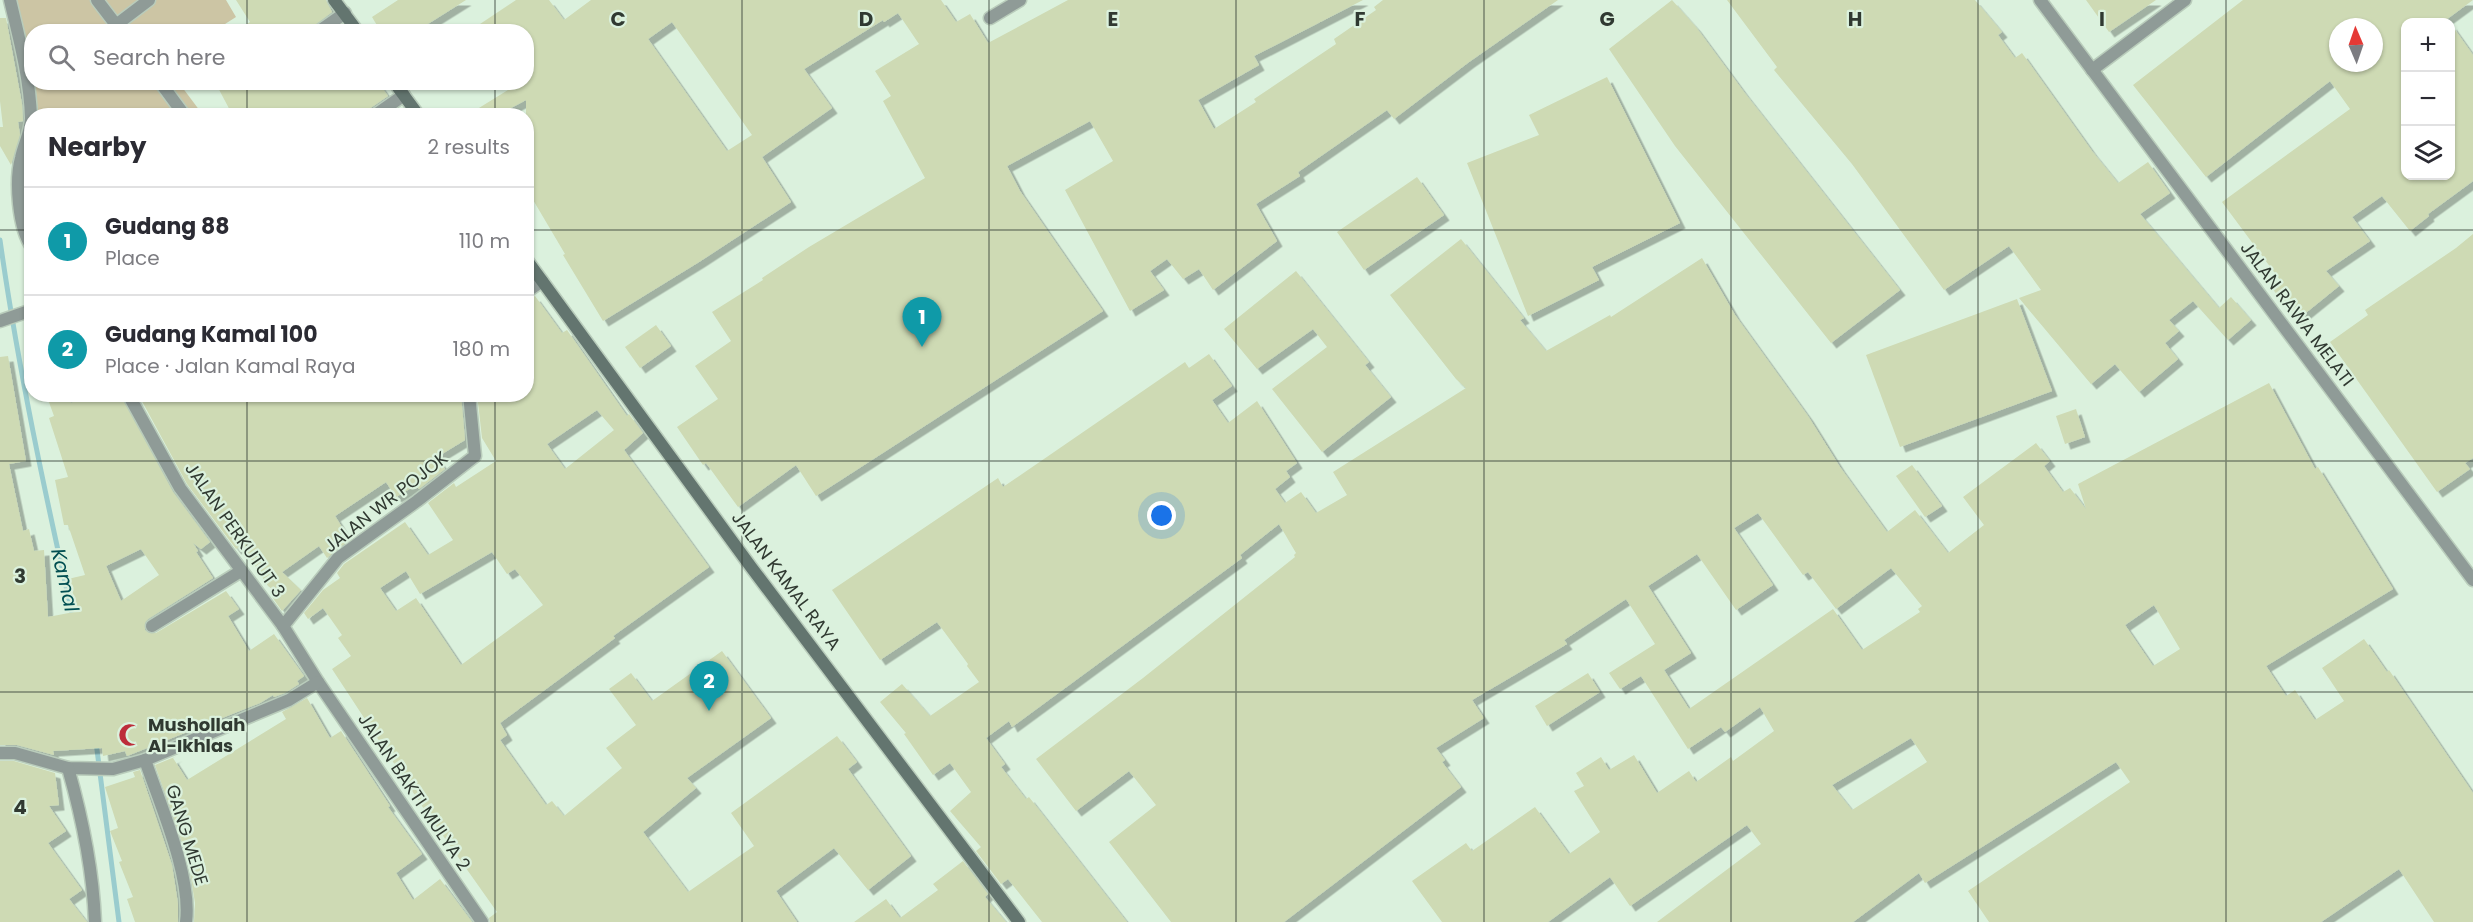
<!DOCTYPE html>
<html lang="en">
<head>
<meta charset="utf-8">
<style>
	:root { --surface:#fff; --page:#f7f7f7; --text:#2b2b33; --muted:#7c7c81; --line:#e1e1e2; --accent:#7c3aed }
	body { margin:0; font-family:Poppins,sans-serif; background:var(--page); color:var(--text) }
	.controls { position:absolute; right:18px; top:18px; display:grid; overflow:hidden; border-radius:12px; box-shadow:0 2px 4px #0004 }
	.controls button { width:54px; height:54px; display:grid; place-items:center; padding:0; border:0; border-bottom:2px solid var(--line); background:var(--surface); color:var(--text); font:30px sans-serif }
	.compass { position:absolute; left:2329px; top:18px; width:54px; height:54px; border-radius:50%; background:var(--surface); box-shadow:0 2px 4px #0004; rotate:358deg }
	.you { position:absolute; left:1162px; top:516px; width:21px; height:21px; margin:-15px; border:4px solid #fff; border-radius:50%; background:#1a73e8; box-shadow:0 0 0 9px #1a73e833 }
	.badge { display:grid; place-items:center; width:39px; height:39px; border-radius:50%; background:var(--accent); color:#fff; font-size:20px; font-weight:700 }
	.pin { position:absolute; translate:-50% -50px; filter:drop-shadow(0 2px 3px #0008) }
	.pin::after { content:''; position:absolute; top:32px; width:21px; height:18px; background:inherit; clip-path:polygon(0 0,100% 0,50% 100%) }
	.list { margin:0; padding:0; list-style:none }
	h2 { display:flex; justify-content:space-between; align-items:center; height:78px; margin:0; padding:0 24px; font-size:26px }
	h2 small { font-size:20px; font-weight:400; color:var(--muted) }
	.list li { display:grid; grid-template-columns:39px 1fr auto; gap:18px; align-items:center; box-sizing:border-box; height:108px; padding:0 24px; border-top:2px solid var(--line) }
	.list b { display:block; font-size:22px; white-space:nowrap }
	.list p { margin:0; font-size:20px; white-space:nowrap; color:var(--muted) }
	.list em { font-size:20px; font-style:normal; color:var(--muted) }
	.icon { flex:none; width:33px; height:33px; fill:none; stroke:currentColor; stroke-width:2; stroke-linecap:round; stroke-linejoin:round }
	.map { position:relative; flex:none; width:2473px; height:922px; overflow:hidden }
	.search { position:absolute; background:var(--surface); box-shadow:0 2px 4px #0004; left:24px; top:24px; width:510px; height:66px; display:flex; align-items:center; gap:15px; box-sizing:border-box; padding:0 21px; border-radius:24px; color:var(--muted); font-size:22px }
	.panel { position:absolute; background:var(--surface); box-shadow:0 2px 4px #0004; left:24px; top:108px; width:510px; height:294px; border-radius:24px }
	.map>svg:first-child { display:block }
	.green { fill:#ccc5a4 }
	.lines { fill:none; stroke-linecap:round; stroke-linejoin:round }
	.stream { stroke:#9accce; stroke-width:5 }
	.building { fill:#cedab4; fill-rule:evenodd; filter:url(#shadow) }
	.pedestrian-casing { stroke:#b9ccbb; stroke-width:15 }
	.minor-casing { stroke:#b9ccbb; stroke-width:15 }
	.secondary-casing { stroke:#b9ccbb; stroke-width:15 }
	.pedestrian { stroke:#8f9b97; stroke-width:12 }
	.minor { stroke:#8f9b97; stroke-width:12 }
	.secondary { stroke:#63756f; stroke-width:12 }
	.grid { fill:none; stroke:#303931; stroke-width:1.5; stroke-opacity:0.55 }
	.labels { text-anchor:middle; stroke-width:4.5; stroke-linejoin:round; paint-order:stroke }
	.street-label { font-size:18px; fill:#303931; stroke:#dbf1dd }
	.poi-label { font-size:18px; font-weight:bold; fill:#303931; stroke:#dbf1dd; text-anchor:start }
	.water-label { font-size:20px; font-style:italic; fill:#004e51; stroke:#dbf1dd }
	.grid-label { font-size:20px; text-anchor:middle; font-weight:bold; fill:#303931; stroke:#dbf1dd; stroke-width:4.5; stroke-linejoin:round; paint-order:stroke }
</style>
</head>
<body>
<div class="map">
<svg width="2473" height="922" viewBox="0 0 2473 922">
	<defs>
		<filter id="shadow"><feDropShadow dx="5.5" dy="5.5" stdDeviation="0" flood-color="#0004"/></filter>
	</defs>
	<rect width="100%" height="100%" fill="#dbf1dd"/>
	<path class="green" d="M14,0H226L236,17L214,31L32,32V82L179,83L203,115H38Z"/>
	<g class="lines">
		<g class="stream">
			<path d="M0,240C18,368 45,493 73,618"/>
			<path d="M96,742L119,922"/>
		</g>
	</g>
	<g class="building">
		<path d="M236,0H326L332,12L306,32H234L250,22Z"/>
		<path d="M398,0H466L415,32H381L372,17Z"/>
		<path d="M516,0H549L564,20L591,0H941L956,22L970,14L988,43L1068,0H1363L1254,56L1259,65L1198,100L1214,129L1256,102L1254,99L1336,44L1334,39L1376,10L1374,7L1383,0H1558L1469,62L1394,119L1387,110L1298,172L1300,176L1256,204L1277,241L1213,290L1199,269L1183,279L1167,259L1150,271L1164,290L1130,311L1065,190L1113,161L1090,121L1007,166L1020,191L1103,311L816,496L796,465L738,507L706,463L703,465L677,427L718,399L695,366L731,341L712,312L763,280L762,278L809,247L925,178L883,101L891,96L875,71L919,44L898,13L884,22L883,20L804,69L832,108L762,157L791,202L699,262L603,321L563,255L565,254L526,188V100L496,116H466L521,82H526V32H468ZM672,22L752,135L727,151L648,39Z"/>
		<path d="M1672,0L1696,27L1744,92L1900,290L1831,343L1675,146L1609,49Z"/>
		<path d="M1727,0H1975L2002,32L1998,35L2015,58L2022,53L2092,151L2118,183L2148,162L2170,193L2140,214L2219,308L2231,297L2251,320L2228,340L2193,301L2169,320L2179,331L2165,343L2178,359L2139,392L2115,364L2091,384L2019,298L2041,290L2009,246L1944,290L1852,164L1774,70L1777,67Z"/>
		<path d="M2086,0H2156L2109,32Z"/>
		<path d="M2243,0H2473L2443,22H2406V176H2451V24L2473,55V181L2428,214L2429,216L2410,231L2382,196L2352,217L2370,241L2326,271L2339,286L2297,320L2271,287L2280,280L2222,202L2350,109L2330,81L2206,177L2133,85ZM2338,27H2374V63H2338Z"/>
		<path d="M0,18H6L22,104L23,121L18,122L20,135L11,165L0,146V127H3L0,101Z"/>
		<path d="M1607,77L1680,223L1592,267L1599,280L1528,316L1467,163L1539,135L1529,115Z"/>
		<path d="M215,82H378L388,96L369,109L366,116H233Z"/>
		<path d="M32,151V199L26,191L27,169Z"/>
		<path d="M1417,177L1444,215L1364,270L1337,232Z"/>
		<path d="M2473,234V458L2465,463L2470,469L2437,492L2330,342L2368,315L2365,310L2456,248Z"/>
		<path d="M1461,239L1524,318L1520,320L1546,351L1610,315L1611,317L1702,258L1735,315L1808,416L1840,467L1887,532L1915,510L1948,553L1984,525L1963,497L2036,443L2050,461L2044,466L2063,492L2070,488L2086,509L2078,484L2269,383L2315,469L2318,467L2393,589L2266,666L2286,696L2295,690L2315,720L2344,701L2322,668L2364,639L2387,672L2389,670L2473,793V922H2434L2399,869L2321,922H1989L1968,891L2130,782L2116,762L1925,883L1919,873L1853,922H1657L1761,844L1747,825L1630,906L1610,877L1548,922H1442L1412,881L1466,843L1472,851L1535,807L1569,854L1600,832L1574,791L1584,786L1576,773L1601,757L1609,770L1634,755L1657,793L1689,771L1696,782L1731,757L1733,761L1774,731L1760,707L1725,732L1721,727L1688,749L1641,676L1620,689L1609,673L1655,644L1626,599L1564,640L1567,644L1472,700L1484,718L1436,748L1445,760L1442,762L1461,787L1284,922H1171L1109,842L1156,805L1129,771L1076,811L1036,759L1143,678L1295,557L1294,555L1296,553L1279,524L1240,555L1242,558L1012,727L1009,721L986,738L1005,764L1001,767L1026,799L1029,797L1127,922H1042L1008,879L1001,884L976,851L981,847L950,811L971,792L950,763L933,775L904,734L906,733L880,702L902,684L930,716L979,682L967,666L968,664L937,622L880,660L832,590L998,478L1003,487L1185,362L1189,368L1209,354L1232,386L1212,400L1228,423L1257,401L1297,463L1286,471L1290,477L1275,489L1285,503L1301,492L1316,513L1347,495L1333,472L1466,388L1456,379L1390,295ZM1758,513L1803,575L1808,572L1836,609L1891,568L1922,606L1918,609L1920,612L1862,650L1833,609L1689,709L1664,670L1691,653L1648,586L1697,554L1736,610L1773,585L1734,528ZM2154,605L2180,649L2153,666L2125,625ZM1911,738L1927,762L1852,810L1832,785Z"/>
		<path d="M1296,271L1369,362L1365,365L1391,397L1322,452L1272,389L1327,347L1313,329L1257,369L1224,329Z"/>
		<path d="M535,296L562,333L567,330L627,416L629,414L643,433L624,450L709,567L613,636L615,638L500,723L507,735L500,740L546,805L552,801L564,816L622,768L606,748L636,725L609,689L631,673L652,701L722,651L771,718L687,778L696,788L643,832L688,892L754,846L731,813L837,736L857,762L848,769L911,856L868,890L834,848L776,891L797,922H490L489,918L497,912L422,806L332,669L351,656L338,638L342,635L323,608L308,619L304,613L323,590L340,578L337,573L344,564L405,522L428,555L453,540L428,503L454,483L456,487L496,461L482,438L477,394H526V300ZM597,410L614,430L565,469L547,444ZM492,552L507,574L515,569L543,605L461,665L416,598L396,611L380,588L406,571L420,594Z"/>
		<path d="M2017,299L2052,391L1900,447L1866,355Z"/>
		<path d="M656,325L671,346L640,368L625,347Z"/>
		<path d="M8,356L26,461L9,464L23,531L29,529L34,551L44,550L48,617L79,611L68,579L85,575L68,525H64L55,480L68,477L49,418L54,416L46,394H68L71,403L88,394H120L173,492L210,542L201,549L193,543L198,551L196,552L213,578L148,619L145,623V630L149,633H156L226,591L239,609L228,616L249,651L274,634L304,676L297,681L299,684L285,693L274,697L273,695L260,703L127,756L125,751L103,756L102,748L53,751L54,755L17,745H0V357ZM141,549L159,575L121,601L106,566Z"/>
		<path d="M138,394H254L258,400L267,394H461L465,440L437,457L445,469L419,489L416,485L396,497L386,482L335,516L350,540L327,558L319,546L282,572L301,590L282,611L272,597L276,592L268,586L242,545L236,549L187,484Z"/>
		<path d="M2076,409L2085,437L2065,444L2056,416Z"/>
		<path d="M1912,465L1942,506L1925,517L1896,476Z"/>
		<path d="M1588,673L1600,692L1547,726L1535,706Z"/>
		<path d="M307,698L330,738L341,731L390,806L388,807L422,854L396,873L413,900L440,879L472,922H194L195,903L188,860L155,765L177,756L173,758L187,780L286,719L282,712Z"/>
		<path d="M0,761H14L55,773L59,805L49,806L66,831L48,843L82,890L69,899L87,922H0Z"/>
		<path d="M140,770L172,865L178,904V922H135L127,899L133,897L119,862L122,861L110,831L118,828L105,787L135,777L133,772Z"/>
		<path d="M963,861L988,894L985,897L1006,922H854L886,899L900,918L938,890L933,884Z"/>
	</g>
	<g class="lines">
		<g class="pedestrian-casing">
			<path id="pedestrian" d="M318,32L345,13"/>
		</g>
		<g class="minor-casing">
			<g id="minor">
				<path d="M10,0C19,38 30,79 31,118C31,132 24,144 21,158C15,180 18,228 32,247"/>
				<path d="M97,0L120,30"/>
				<path d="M2040,0L2473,580"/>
				<path d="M990,18L1020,0"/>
				<path d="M116,25L149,0"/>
				<path d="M2092,70L2185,0"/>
				<path d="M160,82L185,116"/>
				<path d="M374,116L404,95"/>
				<path d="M526,292L542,281"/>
				<path d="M0,321L32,310"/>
				<path d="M128,394L180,488L283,626L318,682L482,922"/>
				<path d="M152,626L241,571"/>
				<path d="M283,626L338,558L417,501L475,456L469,394"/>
				<path d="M0,753H15L68,768L113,769L145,760L289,700L318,682"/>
				<path d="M145,760C160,804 192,877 186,922"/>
				<path d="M68,768C82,817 93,871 95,922"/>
			</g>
		</g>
		<g class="secondary-casing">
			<g id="secondary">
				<path d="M334,0L358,32"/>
				<path d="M394,82L419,116"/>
				<path d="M526,259L751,567L1019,922"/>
			</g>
		</g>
		<use href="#pedestrian" class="pedestrian"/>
		<use href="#minor" class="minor"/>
		<use href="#secondary" class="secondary"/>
	</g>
	<path class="grid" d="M247,0V32M495,0V32M742,0V922M989,0V922M1236,0V922M1484,0V922M1731,0V922M1978,0V922M2226,0V922M247,82V116M495,82V116M0,230H32M526,230H2473M247,394V922M495,394V922M0,461H2473M0,692H2473"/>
	<defs>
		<g id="mosque-bare" transform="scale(1.8)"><path d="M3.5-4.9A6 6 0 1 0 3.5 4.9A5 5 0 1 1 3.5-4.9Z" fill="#bd2d3a" stroke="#dbf1dd" stroke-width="2.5" paint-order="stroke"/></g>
	</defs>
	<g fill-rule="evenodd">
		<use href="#mosque-bare" x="130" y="735"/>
	</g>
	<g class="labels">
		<g class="street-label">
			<text transform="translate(2297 314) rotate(53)" y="6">JALAN RAWA MELATI</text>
			<text transform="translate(386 502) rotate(-38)" y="6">JALAN WR POJOK</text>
			<text transform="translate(235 530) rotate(55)" y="6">JALAN PERKUTUT 3</text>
			<text transform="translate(786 581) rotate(53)" y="6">JALAN KAMAL RAYA</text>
			<text transform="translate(414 792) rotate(56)" y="6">JALAN BAKTI MULYA 2</text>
			<text transform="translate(187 835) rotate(73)" y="6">GANG MEDE</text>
		</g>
		<g class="poi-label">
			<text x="148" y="731">Mushollah<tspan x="148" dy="21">Al-Ikhlas</tspan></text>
		</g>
		<g class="water-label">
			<text transform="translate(65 580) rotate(77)" y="7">Kamal</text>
		</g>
	</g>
	<g class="grid-label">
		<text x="618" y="26">C</text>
		<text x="866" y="26">D</text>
		<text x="1113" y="26">E</text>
		<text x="1360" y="26">F</text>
		<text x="1607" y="26">G</text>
		<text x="1855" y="26">H</text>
		<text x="2102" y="26">I</text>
		<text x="20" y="583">3</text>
		<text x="20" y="814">4</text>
	</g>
</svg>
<div class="controls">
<button>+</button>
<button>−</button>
<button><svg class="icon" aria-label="layers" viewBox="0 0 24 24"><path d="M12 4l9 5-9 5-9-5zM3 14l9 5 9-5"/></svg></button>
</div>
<svg class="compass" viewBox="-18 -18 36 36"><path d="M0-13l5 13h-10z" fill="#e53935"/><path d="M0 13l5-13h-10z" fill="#7c7c81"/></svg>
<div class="you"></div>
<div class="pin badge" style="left:922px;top:347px;background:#0f9aa8">1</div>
<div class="pin badge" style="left:709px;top:711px;background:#0f9aa8">2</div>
<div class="search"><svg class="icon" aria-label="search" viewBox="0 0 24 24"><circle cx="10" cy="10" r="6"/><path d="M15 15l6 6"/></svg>Search here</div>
<section class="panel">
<h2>Nearby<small>2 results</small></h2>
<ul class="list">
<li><span class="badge" style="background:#0f9aa8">1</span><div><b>Gudang 88</b><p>Place</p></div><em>110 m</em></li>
<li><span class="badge" style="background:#0f9aa8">2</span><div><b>Gudang Kamal 100</b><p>Place · Jalan Kamal Raya</p></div><em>180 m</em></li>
</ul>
</section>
</div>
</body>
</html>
